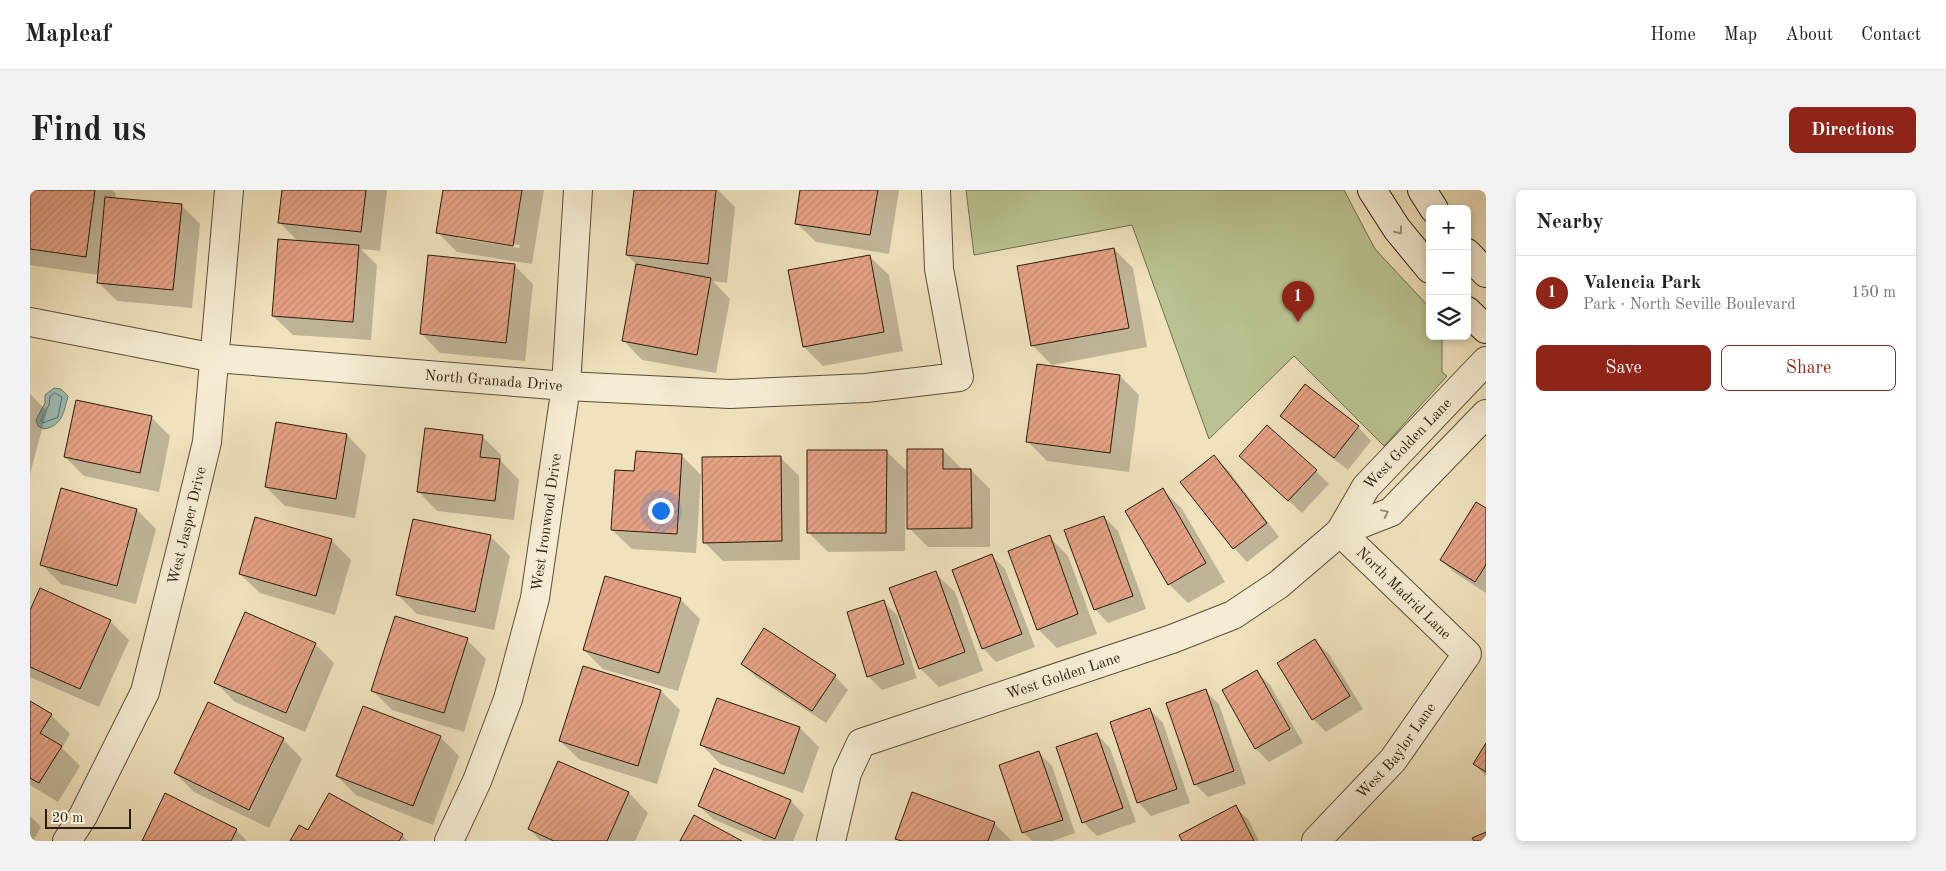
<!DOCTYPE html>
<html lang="en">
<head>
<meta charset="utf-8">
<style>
	:root { --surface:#fff; --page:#f2f2f2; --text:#222; --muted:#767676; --line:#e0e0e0; --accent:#8f2418 }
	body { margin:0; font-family:"Old Standard TT",serif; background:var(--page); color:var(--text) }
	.controls { position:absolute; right:15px; top:15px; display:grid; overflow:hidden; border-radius:8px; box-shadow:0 2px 8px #0003 }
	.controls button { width:45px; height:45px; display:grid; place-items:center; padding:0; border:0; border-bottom:1px solid var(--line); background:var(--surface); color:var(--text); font:25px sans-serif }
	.scale { position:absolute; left:15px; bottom:12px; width:86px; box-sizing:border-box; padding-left:5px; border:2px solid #291c0c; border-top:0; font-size:14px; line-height:18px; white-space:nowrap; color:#291c0c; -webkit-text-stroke:4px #f5ecd3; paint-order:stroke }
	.you { position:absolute; left:630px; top:320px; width:18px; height:18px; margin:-12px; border:4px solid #fff; border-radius:50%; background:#1a73e8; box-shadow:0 0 0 8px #1a73e833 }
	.badge { display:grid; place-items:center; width:32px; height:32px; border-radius:50%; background:var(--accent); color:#fff; font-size:16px; font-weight:700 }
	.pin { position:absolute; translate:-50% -41px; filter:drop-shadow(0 1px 2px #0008) }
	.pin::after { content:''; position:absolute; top:26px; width:18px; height:15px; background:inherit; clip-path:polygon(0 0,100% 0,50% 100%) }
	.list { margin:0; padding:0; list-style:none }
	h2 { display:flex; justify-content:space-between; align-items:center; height:65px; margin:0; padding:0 20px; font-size:21px }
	h2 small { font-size:16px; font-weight:400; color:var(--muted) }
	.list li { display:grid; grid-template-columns:32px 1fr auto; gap:15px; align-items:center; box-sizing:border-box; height:75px; padding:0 20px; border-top:1px solid var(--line) }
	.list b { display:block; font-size:19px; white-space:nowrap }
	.list p { margin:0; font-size:16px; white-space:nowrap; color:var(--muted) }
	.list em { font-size:16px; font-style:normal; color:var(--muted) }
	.actions { display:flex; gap:10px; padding:15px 20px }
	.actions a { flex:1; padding:11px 0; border:1px solid var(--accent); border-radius:8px; text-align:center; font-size:18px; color:var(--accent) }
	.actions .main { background:var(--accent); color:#fff }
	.icon { flex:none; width:28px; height:28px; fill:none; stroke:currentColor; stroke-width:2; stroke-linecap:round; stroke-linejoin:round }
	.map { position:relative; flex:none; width:1456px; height:651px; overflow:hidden; border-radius:8px }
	header { display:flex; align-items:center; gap:30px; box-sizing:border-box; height:70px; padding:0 25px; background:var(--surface); border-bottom:1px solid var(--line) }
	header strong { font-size:24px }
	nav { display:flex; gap:28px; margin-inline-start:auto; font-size:18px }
	.intro { display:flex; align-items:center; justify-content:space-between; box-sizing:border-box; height:120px; padding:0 30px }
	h1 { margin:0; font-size:35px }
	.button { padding:12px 22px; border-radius:8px; background:var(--accent); color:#fff; font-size:18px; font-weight:700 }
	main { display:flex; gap:30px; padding:0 30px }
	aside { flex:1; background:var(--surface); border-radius:8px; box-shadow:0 2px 8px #0003 }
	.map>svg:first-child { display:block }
	.green { fill:#b9c391; stroke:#71704e }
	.water { fill:#9bbdb6; stroke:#6d7d72 }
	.shadow { fill:#0003; fill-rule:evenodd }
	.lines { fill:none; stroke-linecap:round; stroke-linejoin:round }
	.shore { stroke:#626c61; stroke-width:1 }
	.building { fill:url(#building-hatch); stroke:#291c0c }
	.street-casing { stroke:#5a4e38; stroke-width:30 }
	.secondary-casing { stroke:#291c0c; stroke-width:30 }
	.street { stroke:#f5ecd3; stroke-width:28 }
	.secondary { stroke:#f5ecd3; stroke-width:28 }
	.oneway { stroke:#998e79 }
	.labels { text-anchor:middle; stroke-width:4; stroke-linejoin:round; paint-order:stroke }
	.street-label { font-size:15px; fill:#291c0c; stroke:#f5ecd3 }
</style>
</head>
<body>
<header>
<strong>Mapleaf</strong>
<nav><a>Home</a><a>Map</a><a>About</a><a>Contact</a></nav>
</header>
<div class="intro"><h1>Find us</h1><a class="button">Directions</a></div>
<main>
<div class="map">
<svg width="1456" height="651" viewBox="0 0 1456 651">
	<defs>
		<pattern id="building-hatch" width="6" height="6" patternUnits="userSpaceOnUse" patternTransform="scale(1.25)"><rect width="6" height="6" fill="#e5a284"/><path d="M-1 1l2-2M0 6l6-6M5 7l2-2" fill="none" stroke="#c48b71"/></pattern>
	</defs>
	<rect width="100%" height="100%" fill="#efe2bc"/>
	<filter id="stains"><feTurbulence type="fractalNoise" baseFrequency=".004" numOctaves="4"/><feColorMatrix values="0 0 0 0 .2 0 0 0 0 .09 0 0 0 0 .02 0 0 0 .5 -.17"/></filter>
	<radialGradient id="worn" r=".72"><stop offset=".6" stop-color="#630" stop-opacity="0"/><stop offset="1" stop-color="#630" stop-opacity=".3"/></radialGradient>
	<path class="green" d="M936,0H1314L1345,59L1400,118V146H1412V182L1417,186L1354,256L1264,166L1179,249L1102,35L944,65Z"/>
	<path class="water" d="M24,198L31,199L38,206C34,222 32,236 14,239L8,236L6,230L15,213V205Z"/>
	<g class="shadow">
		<path d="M0,0H82L86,4L85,9L151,15L170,34L162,118L87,111L68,92L69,85L0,75Z"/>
		<path d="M253,0H357L350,61L331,59L347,75L341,150L263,145L243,126L269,52L249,32Z"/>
		<path d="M415,0H514L502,74L427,62L408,43ZM428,45L490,55L489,58L428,48Z"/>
		<path d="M605,0H688L705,17L697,93L683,91L700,109L686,183L612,170L593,150L607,75L597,65Z"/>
		<path d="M772,0H869L859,64L786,52L766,33Z"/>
		<path d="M1084,59L1103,78L1117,157L1022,175L1002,155Z"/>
		<path d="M839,66L859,85L873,161L793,176L774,157Z"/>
		<path d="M484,75L503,94L495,171L410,163L391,143Z"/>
		<path d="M1090,186L1109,205L1099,282L1017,271L998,252Z"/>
		<path d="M0,204L17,221L0,284Z"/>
		<path d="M1252,226L1328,237L1341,251L1318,280L1265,239Z"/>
		<path d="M121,227L140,246L129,302L54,286L35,267Z"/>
		<path d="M317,245L336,265L325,328L255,316L236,297Z"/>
		<path d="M452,246L471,265V271L489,290L484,330L407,321L388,301Z"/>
		<path d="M913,260L932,279L941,280L960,299V357H898L879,338Z"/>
		<path d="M856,261L876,280L875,361L798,362L778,342Z"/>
		<path d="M652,266L671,285L666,363L602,359L582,340L606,283Z"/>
		<path d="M1184,266L1198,280L1249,347L1217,372L1204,358Z"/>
		<path d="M750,267L769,286L770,370L693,371L674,352Z"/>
		<path d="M1224,279L1286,281L1299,294L1272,323Z"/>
		<path d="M32,300L107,320L126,339L106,414L31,394L12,375Z"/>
		<path d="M1133,300L1152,319L1195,392L1158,413L1139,394Z"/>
		<path d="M1456,319V403L1425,383L1411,370Z"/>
		<path d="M1074,327L1088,341L1116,419L1078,433L1065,419Z"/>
		<path d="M226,329L302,351L321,370L305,425L230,403L210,384Z"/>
		<path d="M461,347L480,366L464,440L387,424L368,405Z"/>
		<path d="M1019,347L1038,366L1067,444L1027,458L1008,439Z"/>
		<path d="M962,366L975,379L1005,457L966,472L953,458Z"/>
		<path d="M905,383L925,402L953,481L909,497L890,478Z"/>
		<path d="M576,387L651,410L670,429L648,501L573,479L554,460Z"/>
		<path d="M853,412L867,425L887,488L852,500L838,486Z"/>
		<path d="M0,424L80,431L99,450L69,517L0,487Z"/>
		<path d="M437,450L456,469L434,542L362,520L343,501Z"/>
		<path d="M1285,451L1299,464L1333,519L1296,542L1283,529Z"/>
		<path d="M285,454L304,473L275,542L205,512L186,493Z"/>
		<path d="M713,474L805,486L818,500L796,533L726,487Z"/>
		<path d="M553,477L631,501L650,520L627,594L550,570L530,551Z"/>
		<path d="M1226,481L1240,495L1273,553L1239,572L1226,559L1194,501Z"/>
		<path d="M1175,501L1189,514L1216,594L1178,607L1165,594Z"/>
		<path d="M687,509L770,538L789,557L773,603L690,574L671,554Z"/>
		<path d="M0,512L21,525L40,544L32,558L50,576L28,612L0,595Z"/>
		<path d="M1120,520L1133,533L1160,613L1121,626L1108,612Z"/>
		<path d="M1067,544L1080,558L1106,632L1067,646L1053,632Z"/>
		<path d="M410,547L429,566L403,635L326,605L307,586Z"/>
		<path d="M253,549L272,569L239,638L164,602L145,583Z"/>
		<path d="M1456,555V586L1444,574Z"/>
		<path d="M1009,563L1022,576L1045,643L1022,651H1002L994,643L970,576Z"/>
		<path d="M529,573L599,603L618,623L605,651H511L499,639Z"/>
		<path d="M685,580L761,611L774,625L763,651H734L683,629L669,616Z"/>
		<path d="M1205,617L1219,630L1229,651H1154Z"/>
		<path d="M0,626L11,637L3,651H0Z"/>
		<path d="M964,633L982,651H869L866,648Z"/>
		<path d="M206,640L217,651H113Z"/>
		<path d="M278,642L372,645L378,651H262Z"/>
	</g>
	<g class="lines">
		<path class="shore" d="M25,203L32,207L28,227L13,233L11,230L19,215L20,207Z"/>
	</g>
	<g class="building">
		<path d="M0,0H65L56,67L0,59Z"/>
		<path d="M252,0H336L331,42L248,33Z"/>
		<path d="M413,0H492L483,56L406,43Z"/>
		<path d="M604,0H686L678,74L596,65Z"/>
		<path d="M770,0H848L840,45L765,34Z"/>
		<path d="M75,7L152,14L143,100L67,93Z"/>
		<path d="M248,49L329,55L323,132L242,126Z"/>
		<path d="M1084,58L1099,138L1001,156L987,76Z"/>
		<path d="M398,65L485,74L476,153L390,144Z"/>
		<path d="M840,65L854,142L773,157L758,80Z"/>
		<path d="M606,74L681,88L667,165L592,151Z"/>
		<path d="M1007,174L1090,185L1080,263L996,252Z"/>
		<path d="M1275,194L1329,236L1304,268L1250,226Z"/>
		<path d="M46,210L122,226L110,283L34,267Z"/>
		<path d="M246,232L317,244L306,309L235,297Z"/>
		<path d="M1237,235L1287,280L1258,311L1209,266Z"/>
		<path d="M395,238L453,245L450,267L470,269L465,311L387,302Z"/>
		<path d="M877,259H913V279H941L942,338L877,339Z"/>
		<path d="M777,260H857L856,343H777Z"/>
		<path d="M606,261L652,264L647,344L581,340L585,280L604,281Z"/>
		<path d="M1184,265L1237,333L1203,359L1150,292Z"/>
		<path d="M751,266L752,351L673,353L672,267Z"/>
		<path d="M31,298L107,319L87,396L10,375Z"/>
		<path d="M1133,298L1176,373L1138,395L1095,321Z"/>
		<path d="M1446,312L1456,318V375L1445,392L1410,370Z"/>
		<path d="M1074,326L1103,406L1064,420L1034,340Z"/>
		<path d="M225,327L302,349L286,406L209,384Z"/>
		<path d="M383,329L461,345L445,422L366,405Z"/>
		<path d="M1020,345L1048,424L1007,440L978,361Z"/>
		<path d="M962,364L992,444L952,459L922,380Z"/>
		<path d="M906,381L935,462L889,479L859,398Z"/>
		<path d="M575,386L651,408L629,483L553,460Z"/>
		<path d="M10,398L81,430L50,499L0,477V420Z"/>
		<path d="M854,410L874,474L837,487L817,422Z"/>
		<path d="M215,422L286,453L256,523L184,493Z"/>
		<path d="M365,426L438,448L414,523L341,501Z"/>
		<path d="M734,438L806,485L782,521L711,474Z"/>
		<path d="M1285,449L1320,506L1282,530L1247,473Z"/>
		<path d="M553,476L631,500L608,576L529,551Z"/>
		<path d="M1227,480L1260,539L1225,559L1192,500Z"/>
		<path d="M1176,499L1204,581L1164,595L1136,513Z"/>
		<path d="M687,508L770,537L754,584L670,555Z"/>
		<path d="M0,511L22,524L10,543L32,556L9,593L0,588Z"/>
		<path d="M178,512L254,548L219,620L144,583Z"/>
		<path d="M333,516L411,546L383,616L306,586Z"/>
		<path d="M1120,518L1147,599L1107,613L1080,532Z"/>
		<path d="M1067,543L1093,618L1052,633L1026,557Z"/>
		<path d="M1456,553V582L1443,574Z"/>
		<path d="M1009,561L1033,630L992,643L969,575Z"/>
		<path d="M528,571L599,602L577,651H524L498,639Z"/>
		<path d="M684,578L761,610L745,649L668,616Z"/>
		<path d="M882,602L965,632L958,651H872L865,649Z"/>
		<path d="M135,603L207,639L201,651H112Z"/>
		<path d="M299,603L373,644L369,651H260L269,635L278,640Z"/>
		<path d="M1206,615L1224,651H1152L1149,645Z"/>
		<path d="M664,625L712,651H650Z"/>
		<path d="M1456,642V651H1444L1442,648Z"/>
	</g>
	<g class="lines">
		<g class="street-casing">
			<g id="street">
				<path id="s1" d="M0,132L185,168L536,196L700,204L836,198L929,187L909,79L906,0"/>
				<path id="s2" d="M1310,342L1336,297L1456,171"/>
				<path id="s3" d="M37,651L53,626L115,502L154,347L177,252L199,0"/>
				<path id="s4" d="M419,651L447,591L478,509L505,408L536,196L548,0"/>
				<path id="s5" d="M801,651L817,583L831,553L1142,449L1203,425L1248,395L1310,342L1361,322L1456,224"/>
				<path id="s6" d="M1286,651L1363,570L1437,464L1310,342"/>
			</g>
		</g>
		<g class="secondary-casing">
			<g id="secondary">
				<path d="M1342,0L1367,39L1400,79"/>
				<path d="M1392,0L1404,19"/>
				<path d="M1437,63L1456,83"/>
				<path d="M1437,121L1456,139"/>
			</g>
		</g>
		<use href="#street" class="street"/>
		<use href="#secondary" class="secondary"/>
	</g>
	<defs><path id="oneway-chevron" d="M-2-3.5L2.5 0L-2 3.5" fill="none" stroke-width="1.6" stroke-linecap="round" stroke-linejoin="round" transform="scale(1.25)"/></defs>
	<g class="oneway">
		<use href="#oneway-chevron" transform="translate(1369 41) rotate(53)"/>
		<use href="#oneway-chevron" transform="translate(1355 323) rotate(-26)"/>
	</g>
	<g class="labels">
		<g class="street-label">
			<text dy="5" stroke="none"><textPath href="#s1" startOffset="468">North Granada Drive</textPath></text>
			<text dy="5" stroke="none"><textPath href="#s2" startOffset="112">West Golden Lane</textPath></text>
			<text dy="5" stroke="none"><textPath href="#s4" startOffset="335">West Ironwood Drive</textPath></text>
			<text dy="5" stroke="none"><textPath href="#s3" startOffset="340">West Jasper Drive</textPath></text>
			<text transform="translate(1374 403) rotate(44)" y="5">North Madrid Lane</text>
			<text dy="5" stroke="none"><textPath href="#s5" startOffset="316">West Golden Lane</textPath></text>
			<text dy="5" stroke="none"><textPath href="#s6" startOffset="121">West Baylor Lane</textPath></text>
		</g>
	</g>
	<rect width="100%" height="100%" filter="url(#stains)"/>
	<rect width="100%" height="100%" fill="url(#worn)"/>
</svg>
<div class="controls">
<button>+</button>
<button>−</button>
<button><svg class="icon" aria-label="layers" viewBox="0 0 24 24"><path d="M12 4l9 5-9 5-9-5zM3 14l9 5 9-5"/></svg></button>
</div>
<div class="scale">20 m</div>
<div class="you"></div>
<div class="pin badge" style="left:1268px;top:132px">1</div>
</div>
<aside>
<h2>Nearby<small></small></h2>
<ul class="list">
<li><span class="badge">1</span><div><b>Valencia Park</b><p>Park · North Seville Boulevard</p></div><em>150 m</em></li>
</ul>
<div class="actions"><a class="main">Save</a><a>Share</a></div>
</aside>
</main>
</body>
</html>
